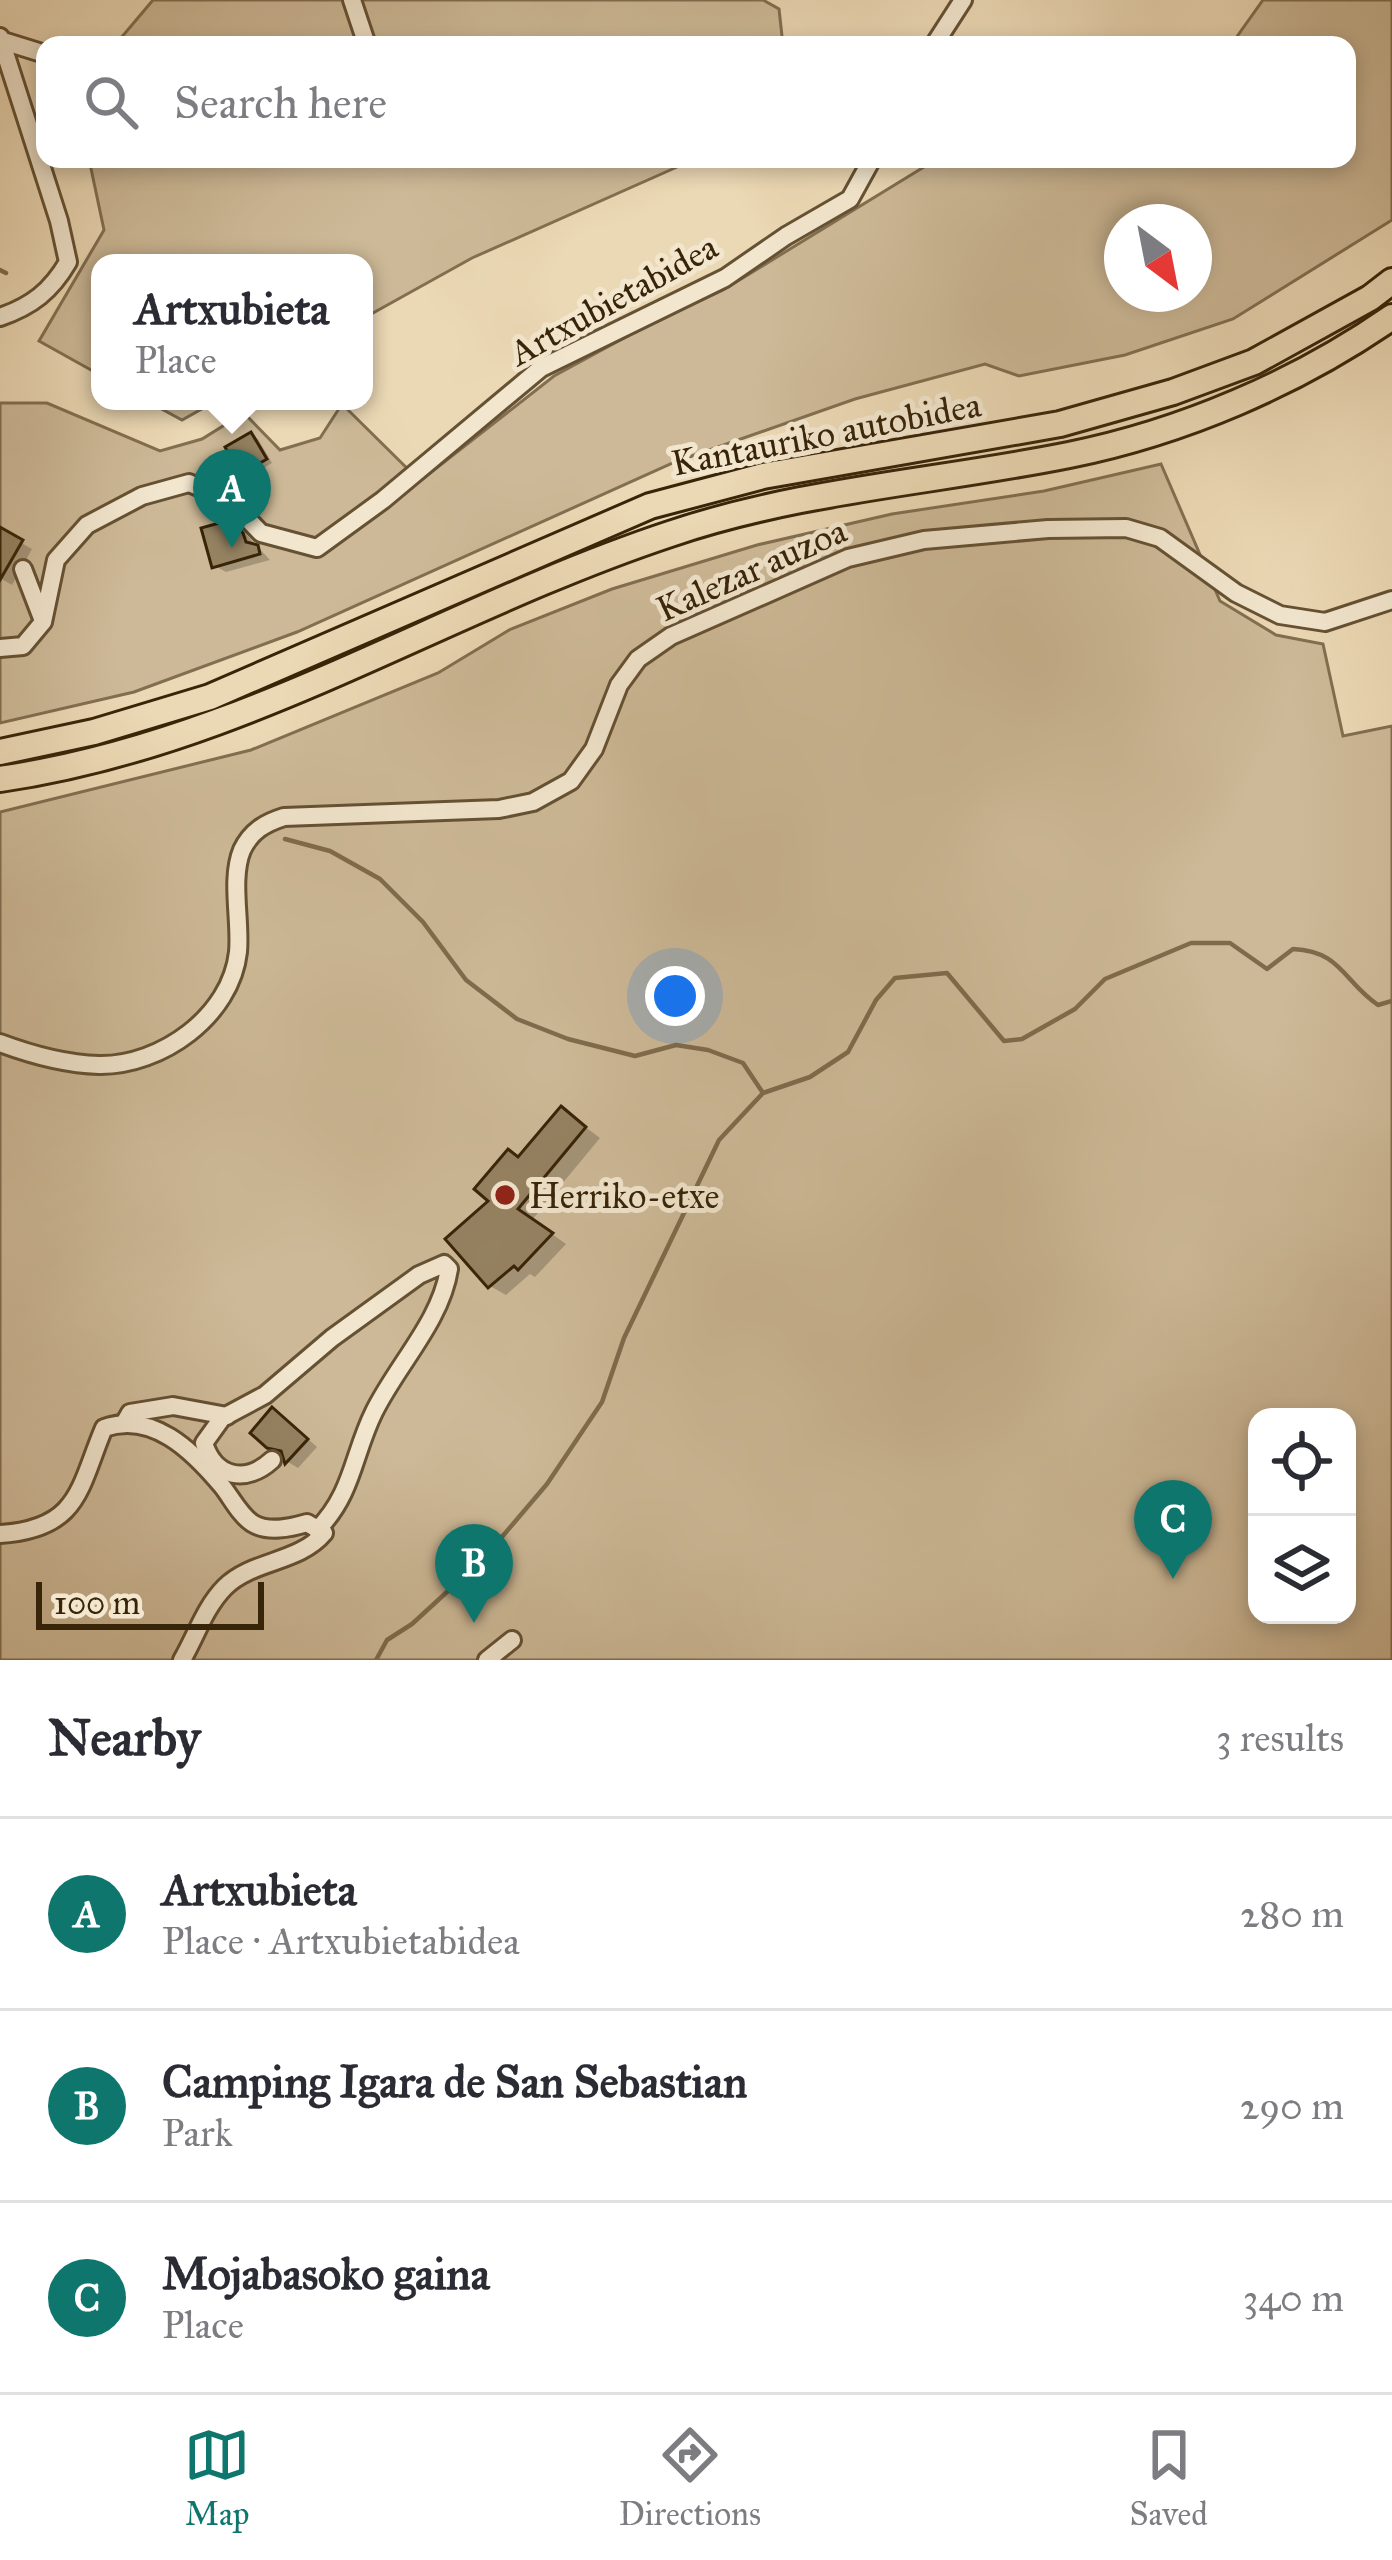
<!DOCTYPE html>
<html lang="en">
<head>
<meta charset="utf-8">
<style>
	:root { --surface:#fff; --page:#f7f7f7; --text:#2b2b33; --muted:#7c7c81; --line:#e1e1e2; --accent:#0f766e }
	body { margin:0; font-family:"IM FELL Great Primer",serif; background:var(--page); color:var(--text) }
	.controls { position:absolute; right:36px; bottom:36px; display:grid; overflow:hidden; border-radius:24px; box-shadow:0 6px 18px #0003 }
	.controls button { width:108px; height:108px; display:grid; place-items:center; padding:0; border:0; border-bottom:3px solid var(--line); background:var(--surface); color:var(--text); font:60px sans-serif }
	.compass { position:absolute; left:1104px; top:204px; width:108px; height:108px; border-radius:50%; background:var(--surface); box-shadow:0 6px 18px #0003; rotate:148deg }
	.scale { position:absolute; left:36px; bottom:30px; width:228px; box-sizing:border-box; padding-left:12px; border:6px solid #382408; border-top:0; font-size:33px; line-height:42px; white-space:nowrap; color:#382408; -webkit-text-stroke:9px #f2e6ce; paint-order:stroke }
	.you { position:absolute; left:675px; top:996px; width:42px; height:42px; margin:-30px; border:9px solid #fff; border-radius:50%; background:#1a73e8; box-shadow:0 0 0 18px #1a73e833 }
	.badge { display:grid; place-items:center; width:78px; height:78px; border-radius:50%; background:var(--accent); color:#fff; font-size:39px; font-weight:700 }
	.pin { position:absolute; translate:-50% -99px; filter:drop-shadow(0 3px 6px #0008) }
	.pin::after { content:''; position:absolute; top:63px; width:42px; height:36px; background:inherit; clip-path:polygon(0 0,100% 0,50% 100%) }
	.popup { position:absolute; left:91px; top:254px; width:282px; height:156px; box-sizing:border-box; display:grid; place-content:center; border-radius:24px; background:var(--surface); filter:drop-shadow(0 3px 9px #0005); font-size:39px; white-space:nowrap; color:var(--muted) }
	.popup b { font-size:45px; color:var(--text) }
	.popup::after { content:''; position:absolute; left:50%; top:100%; margin-left:-24px; border:24px solid transparent; border-top-color:var(--surface) }
	.list { margin:0; padding:0; list-style:none }
	h2 { display:flex; justify-content:space-between; align-items:center; height:156px; margin:0; padding:0 48px; font-size:51px }
	h2 small { font-size:39px; font-weight:400; color:var(--muted) }
	.list li { display:grid; grid-template-columns:78px 1fr auto; gap:36px; align-items:center; box-sizing:border-box; height:192px; padding:0 48px; border-top:3px solid var(--line) }
	.list b { display:block; font-size:45px; white-space:nowrap }
	.list p { margin:0; font-size:39px; white-space:nowrap; color:var(--muted) }
	.list em { font-size:39px; font-style:normal; color:var(--muted) }
	.icon { flex:none; width:66px; height:66px; fill:none; stroke:currentColor; stroke-width:2; stroke-linecap:round; stroke-linejoin:round }
	.map { position:relative; flex:none; width:1392px; height:1660px; overflow:hidden }
	.search { position:absolute; background:var(--surface); box-shadow:0 6px 18px #0003; left:36px; right:36px; top:36px; height:132px; display:flex; align-items:center; gap:30px; box-sizing:border-box; padding:0 42px; border-radius:24px; color:var(--muted); font-size:45px }
	.sheet { height:732px; background:var(--surface) }
	nav { display:flex; justify-content:space-around; align-items:center; box-sizing:border-box; height:168px; border-top:3px solid var(--line); background:var(--surface); font-size:33px; color:var(--muted) }
	nav a { display:grid; justify-items:center; gap:6px }
	nav .on { color:var(--accent) }
	.map>svg:first-child { display:block }
	.green { fill:#cdb997; stroke:#826e50; stroke-width:3; fill-rule:evenodd }
	.shadow { fill:#0003 }
	.lines { fill:none; stroke-linecap:round; stroke-linejoin:round }
	.stream { stroke:#7f6b4c; stroke-width:4.5 }
	.building { fill:#958261; stroke:#382408; stroke-width:3 }
	.minor-casing { stroke:#655133; stroke-width:22 }
	.highway-casing { stroke:#382408; stroke-width:30 }
	.minor { stroke:#f2e6ce; stroke-width:16 }
	.highway { stroke:#ebd8b4; stroke-width:24 }
	.poi-dot { fill:#8f2418; stroke:#f2e6ce; stroke-width:4.5 }
	.labels { text-anchor:middle; stroke-width:10; stroke-linejoin:round; paint-order:stroke }
	.street-label { font-size:36px; fill:#382408; stroke:#f2e6ce }
	.poi-label { font-size:36px; fill:#382408; stroke:#f2e6ce; text-anchor:start }
</style>
</head>
<body>
<div class="map">
<svg width="1392" height="1660" viewBox="0 0 1392 1660">
	<rect width="100%" height="100%" fill="#ebd8b4"/>
	<filter id="stains"><feTurbulence type="fractalNoise" baseFrequency=".00167" numOctaves="4"/><feColorMatrix values="0 0 0 0 .2 0 0 0 0 .09 0 0 0 0 .02 0 0 0 .5 -.17"/></filter>
	<radialGradient id="worn" r=".72"><stop offset=".6" stop-color="#630" stop-opacity="0"/><stop offset="1" stop-color="#630" stop-opacity=".3"/></radialGradient>
	<g class="green">
		<path d="M153,0H763L779,9L783,45H115Z"/>
		<path d="M1263,0H1392V220L1233,319L1125,355L1019,376L985,364L855,399L675,462L297,632L134,692L0,723V403H47L160,451L202,439L244,413L280,450L320,438L342,404L420,481L554,376L648,325L723,290L937,159H1347V45H1231ZM1122,222H1194V294H1122Z"/>
		<path d="M89,159H695L472,258L364,318V263H100V375L39,341L104,230Z"/>
		<path d="M147,401H216L182,420Z"/>
		<path d="M1161,464L1220,601L1276,635L1323,644L1343,736L1392,726V1660H0V812L251,750L438,673L511,629L612,589L757,545L892,514L1044,491ZM1257,1417H1347V1615H1257Z"/>
	</g>
	<g class="shadow">
		<path d="M251,435L258,439L272,463L250,476L243,472Z"/>
		<path d="M230,523L242,530L270,560L226,572L215,566Z"/>
		<path d="M0,531L32,549L12,585L0,578Z"/>
		<path d="M562,1110L600,1138L532,1220L566,1244L535,1277L530,1274L506,1295L490,1286L492,1201L520,1159Z"/>
		<path d="M284,1418L317,1447L298,1468L288,1462L285,1454L269,1446Z"/>
	</g>
	<g class="lines">
		<g class="stream">
			<path d="M0,270L6,273"/>
			<path d="M285,839L330,851L380,879L423,922L466,980L517,1019L568,1039L635,1056L676,1045L708,1050L743,1063L763,1093"/>
			<path d="M376,1660L387,1640L412,1624L484,1558L547,1484L602,1402L624,1338L719,1140L763,1093L810,1077L848,1052L876,1000L895,978L947,973L1004,1041L1022,1039L1075,1009L1105,979L1191,943H1230L1267,969L1293,949C1341,951 1343,981 1378,1005L1392,1001"/>
		</g>
	</g>
	<g class="building">
		<path d="M251,432L267,459L241,474L225,447Z"/>
		<path d="M230,520L243,533L246,542L258,545L260,554L212,568L201,528Z"/>
		<path d="M0,527L23,540L0,580Z"/>
		<path d="M561,1106L586,1127L518,1209L553,1233L518,1270L514,1266L488,1288L445,1239L488,1201L474,1189L508,1149L518,1157Z"/>
		<path d="M272,1407L308,1439L285,1464L281,1451L267,1448L250,1433Z"/>
	</g>
	<g class="lines">
		<g class="minor-casing">
			<g id="minor">
				<path d="M352,0L367,45"/>
				<path d="M0,37L59,221L68,262C51,291 32,306 0,317"/>
				<path d="M3,41L45,54"/>
				<path d="M934,45L963,0"/>
				<path d="M23,569L43,621"/>
				<path d="M0,648L23,646L43,622L56,560L87,525L142,496L189,483L229,500L261,533L317,548L383,500L541,368L725,278L786,236L850,199L872,159"/>
				<path d="M0,1043C32,1055 64,1064 99,1065C161,1066 231,1016 238,952C241,921 230,879 242,850C251,831 265,823 284,817L499,809L533,802L571,781L594,749L619,685L638,659L671,636L848,558L924,540L1048,529L1126,528L1160,538L1236,593L1280,615L1325,622L1392,600"/>
				<path d="M126,1420L130,1413L173,1406L227,1416"/>
				<path d="M272,1460C246,1484 215,1478 204,1443L222,1418L265,1395L332,1338L419,1275L444,1264L449,1269C441,1321 397,1365 374,1412C353,1454 353,1494 317,1530"/>
				<path d="M0,1534C80,1529 79,1487 104,1428C152,1411 192,1450 222,1486C231,1497 239,1514 252,1523C268,1533 290,1528 307,1523L324,1533C299,1563 252,1560 225,1587C205,1607 196,1636 182,1660"/>
				<path d="M487,1660L512,1640"/>
			</g>
		</g>
		<g class="highway-casing">
			<g id="highway">
				<path d="M0,752L94,732L210,697L650,506L763,476L1060,424L1173,392L1254,362L1370,298L1392,281"/>
				<path d="M0,779C243,744 441,610 670,534C799,490 935,482 1069,455C1183,432 1297,383 1392,317"/>
			</g>
		</g>
		<use href="#minor" class="minor"/>
		<use href="#highway" class="highway"/>
	</g>
	<circle class="poi-dot" cx="505" cy="1195" r="12"/>
	<g class="labels">
		<g class="street-label">
			<text transform="translate(613 299) rotate(-29)" y="13">Artxubietabidea</text>
			<text transform="translate(826 433) rotate(-11)" y="13">Kantauriko autobidea</text>
			<text transform="translate(751 569) rotate(-24)" y="13">Kalezar auzoa</text>
		</g>
		<g class="poi-label">
			<text x="529" y="1208">Herriko-etxe</text>
		</g>
	</g>
	<rect width="100%" height="100%" filter="url(#stains)"/>
	<rect width="100%" height="100%" fill="url(#worn)"/>
</svg>
<div class="controls">
<button><svg class="icon" aria-label="locate" viewBox="0 0 24 24"><circle cx="12" cy="12" r="6"/><path d="M12 2v4M12 18v4M2 12h4M18 12h4"/></svg></button>
<button><svg class="icon" aria-label="layers" viewBox="0 0 24 24"><path d="M12 4l9 5-9 5-9-5zM3 14l9 5 9-5"/></svg></button>
</div>
<svg class="compass" viewBox="-18 -18 36 36"><path d="M0-13l5 13h-10z" fill="#e53935"/><path d="M0 13l5-13h-10z" fill="#7c7c81"/></svg>
<div class="scale">100 m</div>
<div class="you"></div>
<div class="pin badge" style="left:232px;top:548px">A</div>
<div class="popup"><b>Artxubieta</b>Place</div>
<div class="pin badge" style="left:474px;top:1623px">B</div>
<div class="pin badge" style="left:1173px;top:1579px">C</div>
<div class="search"><svg class="icon" aria-label="search" viewBox="0 0 24 24"><circle cx="10" cy="10" r="6"/><path d="M15 15l6 6"/></svg>Search here</div>
</div>
<section class="sheet">
<h2>Nearby<small>3 results</small></h2>
<ul class="list">
<li><span class="badge">A</span><div><b>Artxubieta</b><p>Place · Artxubietabidea</p></div><em>280 m</em></li>
<li><span class="badge">B</span><div><b>Camping Igara de San Sebastian</b><p>Park</p></div><em>290 m</em></li>
<li><span class="badge">C</span><div><b>Mojabasoko gaina</b><p>Place</p></div><em>340 m</em></li>
</ul>
</section>
<nav>
<a class="on"><svg class="icon" aria-label="map" viewBox="0 0 24 24"><path d="M3 6l6-2 6 2 6-2v14l-6 2-6-2-6 2zM9 4v14M15 6v14"/></svg>Map</a>
<a><svg class="icon" aria-label="directions" viewBox="0 0 24 24"><path d="M12 3l9 9-9 9-9-9zM9 14v-3h6M13 9l2 2-2 2"/></svg>Directions</a>
<a><svg class="icon" aria-label="saved" viewBox="0 0 24 24"><path d="M7 4h10v16l-5-4-5 4z"/></svg>Saved</a>
</nav>
</body>
</html>
